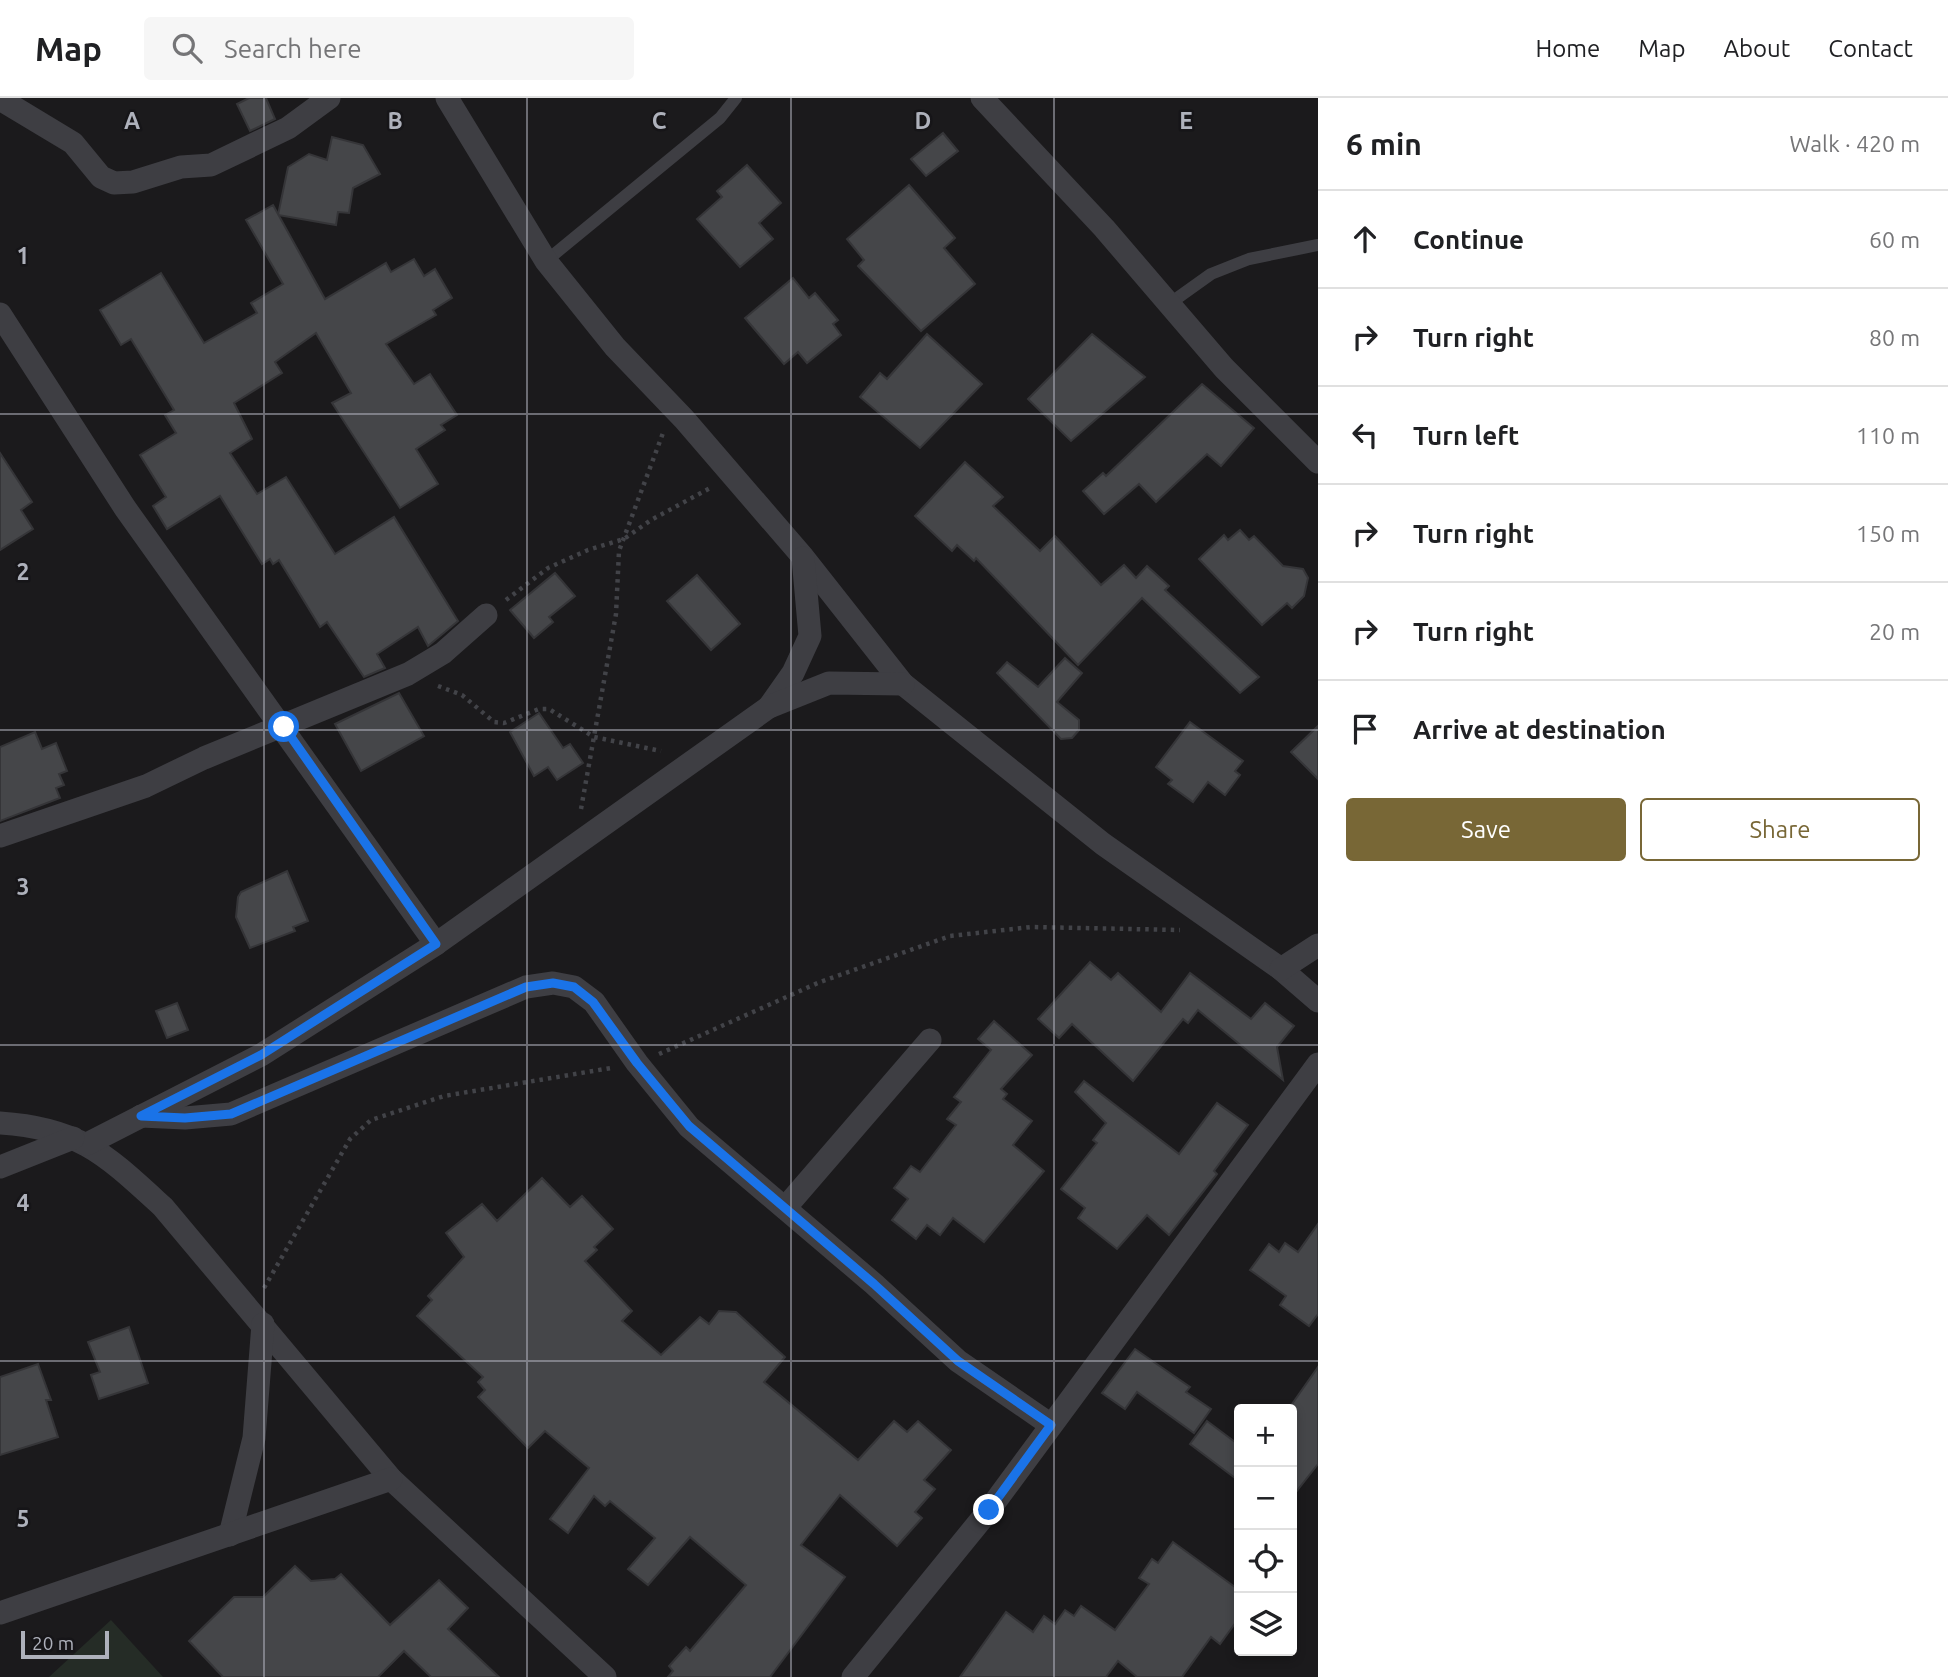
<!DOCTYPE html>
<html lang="en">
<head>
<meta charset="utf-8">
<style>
	:root { --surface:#fff; --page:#f6f6f6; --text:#202124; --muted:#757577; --line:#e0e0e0; --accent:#786736 }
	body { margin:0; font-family:Ubuntu,sans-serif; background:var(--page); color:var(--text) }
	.controls { position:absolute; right:21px; bottom:21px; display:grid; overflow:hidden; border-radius:7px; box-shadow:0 4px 10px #0003 }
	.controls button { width:63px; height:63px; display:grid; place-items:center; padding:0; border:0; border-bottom:2px solid var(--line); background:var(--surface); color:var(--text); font:35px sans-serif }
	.scale { position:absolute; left:21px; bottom:18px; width:88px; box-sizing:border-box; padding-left:7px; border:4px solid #aeb1bb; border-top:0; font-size:19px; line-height:24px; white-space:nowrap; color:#aeb1bb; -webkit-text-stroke:5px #161518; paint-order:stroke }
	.stop { position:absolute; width:21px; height:21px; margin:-16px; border:5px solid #1a73e8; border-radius:50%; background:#fff }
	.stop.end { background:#1a73e8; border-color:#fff; box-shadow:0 2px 7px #0008 }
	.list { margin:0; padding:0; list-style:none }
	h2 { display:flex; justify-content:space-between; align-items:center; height:91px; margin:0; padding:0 28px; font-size:30px }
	h2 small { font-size:23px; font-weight:400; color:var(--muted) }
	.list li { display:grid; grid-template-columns:46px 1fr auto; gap:21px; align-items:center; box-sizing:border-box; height:98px; padding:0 28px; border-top:2px solid var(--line) }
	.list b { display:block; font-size:26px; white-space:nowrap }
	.list em { font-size:23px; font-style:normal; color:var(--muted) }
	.actions { display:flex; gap:14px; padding:21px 28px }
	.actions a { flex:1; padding:16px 0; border:2px solid var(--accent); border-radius:7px; text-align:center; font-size:24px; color:var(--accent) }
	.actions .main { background:var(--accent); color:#fff }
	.icon { flex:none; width:38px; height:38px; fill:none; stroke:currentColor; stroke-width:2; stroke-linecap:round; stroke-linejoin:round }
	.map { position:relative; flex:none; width:1318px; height:1579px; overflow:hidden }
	header { display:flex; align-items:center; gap:42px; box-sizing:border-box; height:98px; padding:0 35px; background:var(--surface); border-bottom:2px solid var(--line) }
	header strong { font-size:33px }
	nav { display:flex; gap:38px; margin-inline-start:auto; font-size:24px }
	.search { width:490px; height:63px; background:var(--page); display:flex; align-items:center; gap:18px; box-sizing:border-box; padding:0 24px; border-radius:7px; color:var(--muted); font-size:26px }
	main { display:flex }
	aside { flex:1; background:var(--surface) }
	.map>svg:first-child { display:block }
	.green { fill:#252c26 }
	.building { fill:#454649; stroke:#353538; stroke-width:2 }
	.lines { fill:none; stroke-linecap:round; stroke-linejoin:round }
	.path { stroke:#424348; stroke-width:4.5; stroke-dasharray:3.5 5; stroke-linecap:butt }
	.lane { stroke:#3e3e43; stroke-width:12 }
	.street { stroke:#3e3e43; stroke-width:23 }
	.route { stroke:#1a73e8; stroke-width:9 }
	.grid { fill:none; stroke:#aeb1bb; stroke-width:2; stroke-opacity:0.55 }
	.grid-label { font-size:23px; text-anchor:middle; font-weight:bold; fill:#aeb1bb; stroke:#161518; stroke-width:5; stroke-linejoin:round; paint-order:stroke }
</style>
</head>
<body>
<header>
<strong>Map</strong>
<div class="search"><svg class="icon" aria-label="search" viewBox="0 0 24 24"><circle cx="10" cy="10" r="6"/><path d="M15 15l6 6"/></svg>Search here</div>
<nav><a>Home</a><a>Map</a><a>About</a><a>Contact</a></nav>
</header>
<main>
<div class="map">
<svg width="1318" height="1579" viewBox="0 0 1318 1579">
	<rect width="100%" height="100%" fill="#1b1a1c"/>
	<path class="green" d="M111,1522L163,1579H49Z"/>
	<g class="building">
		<path d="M249,0H266L275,21L250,33L237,6Z"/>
		<path d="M943,35L958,53L926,78L911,61Z"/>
		<path d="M332,39L363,47L380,76L353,90L349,115L338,114L336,127L278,117L288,69L309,56L327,62Z"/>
		<path d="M747,67L781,105L759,125L773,141L740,169L697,121L722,99L717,93Z"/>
		<path d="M909,87L955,140L944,150L975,186L921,233L858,168L864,162L847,141Z"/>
		<path d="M273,107L325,201L386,165L391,174L414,161L424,178L435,171L452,200L433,212L436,217L386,246L414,286L430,276L457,317L441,327L445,332L416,351L438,386L400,410L332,305L351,295L316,235L275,264L282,275L234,305L252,341L230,355L257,396L286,379L335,456L394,419L458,523L428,548L418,529L377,556L385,570L364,579L327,524L320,529L279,462L273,466L270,461L262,466L220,398L167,431L153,408L166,399L140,357L176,335L165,317L174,312L131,241L121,247L100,212L161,175L204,245L257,215L251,205L283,186L246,122Z"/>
		<path d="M793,180L809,200L815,195L838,222L833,226L841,237L807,265L798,254L784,266L745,220Z"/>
		<path d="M927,236L982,286L920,350L860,299L880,275L887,281Z"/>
		<path d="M1092,236L1145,279L1071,343L1028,301Z"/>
		<path d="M1202,286L1254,330L1221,368L1207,356L1156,404L1139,386L1104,416L1083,393L1103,375L1106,378Z"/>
		<path d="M0,355L32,404L21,412L33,431L0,452Z"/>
		<path d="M965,364L1003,399L993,408L1040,453L1055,438L1101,487L1124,467L1136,480L1147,468L1169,488L1165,492L1259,579L1240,595L1142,500L1078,567L976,460L974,463L957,447L952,453L915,418Z"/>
		<path d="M1240,432L1249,442L1254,438L1283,468L1303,471L1308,480L1304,498L1292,510L1287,505L1262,527L1199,461L1224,437L1228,442Z"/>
		<path d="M555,475L575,498L549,519L553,524L534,540L510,512Z"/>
		<path d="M697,477L740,526L711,552L667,503Z"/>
		<path d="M1065,560L1082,575L1057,604L1079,622V632L1072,640L1061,641L997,575L1007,564L1038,589Z"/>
		<path d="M399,595L424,638L361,673L335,626Z"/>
		<path d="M539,615L563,650L570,646L583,665L557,682L548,669L534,678L510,634Z"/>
		<path d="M1190,624L1243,663L1235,673L1240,677L1225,697L1208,684L1193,704L1168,686L1172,682L1156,669Z"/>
		<path d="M1318,628V681L1291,654Z"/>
		<path d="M35,634L42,651L56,645L67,673L59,676L64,687L56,690L60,700L0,723V649Z"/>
		<path d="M287,773L308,823L293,829L295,833L250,850L236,819L238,799L241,794Z"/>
		<path d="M1090,864L1111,882L1118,875L1161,914L1190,875L1251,921L1265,905L1294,928L1277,949L1283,982L1198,912L1188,925L1183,921L1133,983L1072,926L1059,940L1038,921Z"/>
		<path d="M177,905L188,932L167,940L156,913Z"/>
		<path d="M994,923L1032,957L1001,991L1007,996L1003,1001L1032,1023L1013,1047L1044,1073L984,1144L953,1120L940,1137L927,1127L916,1141L892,1122L908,1101L894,1090L911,1068L920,1074L956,1027L947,1021L961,1004L954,999L991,952L978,941Z"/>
		<path d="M1084,983L1179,1056L1217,1005L1248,1027L1214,1073L1217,1076L1169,1137L1147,1117L1117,1151L1078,1120L1085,1110L1061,1091L1097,1045L1093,1042L1106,1025L1075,994Z"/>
		<path d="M542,1080L570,1109L582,1098L613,1131L594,1149L597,1152L585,1163L632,1213L622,1223L661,1257L700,1219L709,1226L719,1213L736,1214L785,1259L764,1284L858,1362L894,1323L907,1334L918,1323L951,1352L924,1382L935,1391L915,1414L922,1420L897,1448L840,1397L801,1447L845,1479L770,1579H668L673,1573L669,1568L686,1549L690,1553L746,1487L690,1439L648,1487L628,1471L655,1440L610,1403L605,1408L594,1398L568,1435L550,1421L589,1370L545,1333L528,1350L478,1299L485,1292L478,1284L483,1279L417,1218L432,1202L428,1198L464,1159L446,1135L482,1106L497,1123Z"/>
		<path d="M1318,1126V1216L1309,1228L1280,1207L1286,1198L1250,1172L1269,1146L1279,1154L1285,1145L1298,1154Z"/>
		<path d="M129,1229L148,1285L99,1301L91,1277L100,1274L88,1244Z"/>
		<path d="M1135,1251L1190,1289L1186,1294L1211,1311L1194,1335L1137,1294L1125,1311L1102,1295Z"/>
		<path d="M38,1266L51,1302H46L58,1339L0,1357V1279Z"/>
		<path d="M1318,1269V1366L1292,1399V1306Z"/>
		<path d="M1207,1323L1239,1347V1383L1190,1346Z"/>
		<path d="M1173,1444L1239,1492V1520L1220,1546L1211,1539L1182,1579H1137L1118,1563L1106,1579H960L1006,1514L1033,1534L1044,1518L1055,1526L1065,1512L1074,1518L1081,1508L1115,1532L1149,1486L1139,1480L1152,1461L1158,1465Z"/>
		<path d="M295,1468L311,1483L335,1481L341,1476L390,1527L439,1482L468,1510L448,1531L499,1579H431L404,1553L378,1579H223L189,1543L234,1499H263Z"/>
	</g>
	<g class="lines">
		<g class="path">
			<path d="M506,502L548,470L588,452L624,441L651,422L712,389"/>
			<path d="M438,588L462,597L494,624L504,625L539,611H549L594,639L661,653"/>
			<path d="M581,711L616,516L619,453L663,335"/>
			<path d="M659,956L820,884L950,838L1031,829L1180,832"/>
			<path d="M264,1190L350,1041L371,1022L444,998L611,970"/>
		</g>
		<g class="lane">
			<path d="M546,163L720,20L736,0"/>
			<path d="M1169,206L1211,176L1249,161L1318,147"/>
		</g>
		<g class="street">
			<path d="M447,0L546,163L615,249L684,321L803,459L903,586L1103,746L1281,871L1318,903"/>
			<path d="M982,0L1104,130L1224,270L1318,364"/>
			<path d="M0,1L73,45L101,79L114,85L133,84L181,69L211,67L288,30L329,0"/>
			<path d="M0,216L125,410L436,846"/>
			<path d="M769,609L793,575L810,538L803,460"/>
			<path d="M0,738L146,688L204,660L408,576L443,555L486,517"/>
			<path d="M1281,871L1318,847"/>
			<path d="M141,1018L185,1020L231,1016L526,889L553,885L574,889L594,904L637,965L689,1029L874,1186L958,1263L1051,1327"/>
			<path d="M0,1025C80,1030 106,1057 163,1109L391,1381L605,1579"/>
			<path d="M87,1046L261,957L436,846L769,609L829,585L903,586"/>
			<path d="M0,1069L73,1040"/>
			<path d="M785,1110L930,942"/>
			<path d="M230,1437L254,1340L263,1226"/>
			<path d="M0,1515L391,1381"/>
			<path d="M853,1579L989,1412L1318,966"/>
		</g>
	</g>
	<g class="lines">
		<path class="route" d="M284,629L436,846L261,957L141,1018L185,1020L231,1016L526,889L553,885L574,889L593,904L637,965L689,1028L874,1186L958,1263L1051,1327L989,1412"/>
	</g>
	<path class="grid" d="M264,0V1579M527,0V1579M791,0V1579M1054,0V1579M0,316H1318M0,632H1318M0,947H1318M0,1263H1318"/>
	<g class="grid-label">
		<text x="132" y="31">A</text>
		<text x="395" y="31">B</text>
		<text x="659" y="31">C</text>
		<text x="923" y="31">D</text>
		<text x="1186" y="31">E</text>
		<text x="23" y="166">1</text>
		<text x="23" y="482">2</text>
		<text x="23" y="797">3</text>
		<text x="23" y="1113">4</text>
		<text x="23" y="1429">5</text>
	</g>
</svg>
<div class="controls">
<button>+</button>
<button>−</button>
<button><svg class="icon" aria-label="locate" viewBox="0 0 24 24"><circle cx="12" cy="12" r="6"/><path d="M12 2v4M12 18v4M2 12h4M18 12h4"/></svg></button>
<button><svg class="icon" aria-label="layers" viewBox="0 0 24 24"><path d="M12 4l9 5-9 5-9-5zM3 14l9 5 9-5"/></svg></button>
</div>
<div class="scale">20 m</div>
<div class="stop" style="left:284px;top:629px"></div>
<div class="stop end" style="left:989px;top:1412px"></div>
</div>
<aside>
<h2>6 min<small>Walk · 420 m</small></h2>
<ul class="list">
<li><svg class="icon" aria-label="ahead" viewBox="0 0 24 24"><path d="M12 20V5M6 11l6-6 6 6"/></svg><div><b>Continue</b></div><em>60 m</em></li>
<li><svg class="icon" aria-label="right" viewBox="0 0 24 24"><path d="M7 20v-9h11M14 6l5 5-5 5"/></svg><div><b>Turn right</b></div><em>80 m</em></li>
<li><svg class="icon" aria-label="left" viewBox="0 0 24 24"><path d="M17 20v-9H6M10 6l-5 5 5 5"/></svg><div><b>Turn left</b></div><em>110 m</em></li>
<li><svg class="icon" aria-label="right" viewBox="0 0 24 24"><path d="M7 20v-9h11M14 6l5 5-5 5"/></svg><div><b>Turn right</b></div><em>150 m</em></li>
<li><svg class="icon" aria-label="right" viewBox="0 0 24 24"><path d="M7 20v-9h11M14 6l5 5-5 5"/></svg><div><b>Turn right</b></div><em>20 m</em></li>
<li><svg class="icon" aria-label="arrive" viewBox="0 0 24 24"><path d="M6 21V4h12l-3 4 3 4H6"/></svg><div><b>Arrive at destination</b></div></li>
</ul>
<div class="actions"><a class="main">Save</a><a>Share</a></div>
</aside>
</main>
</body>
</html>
